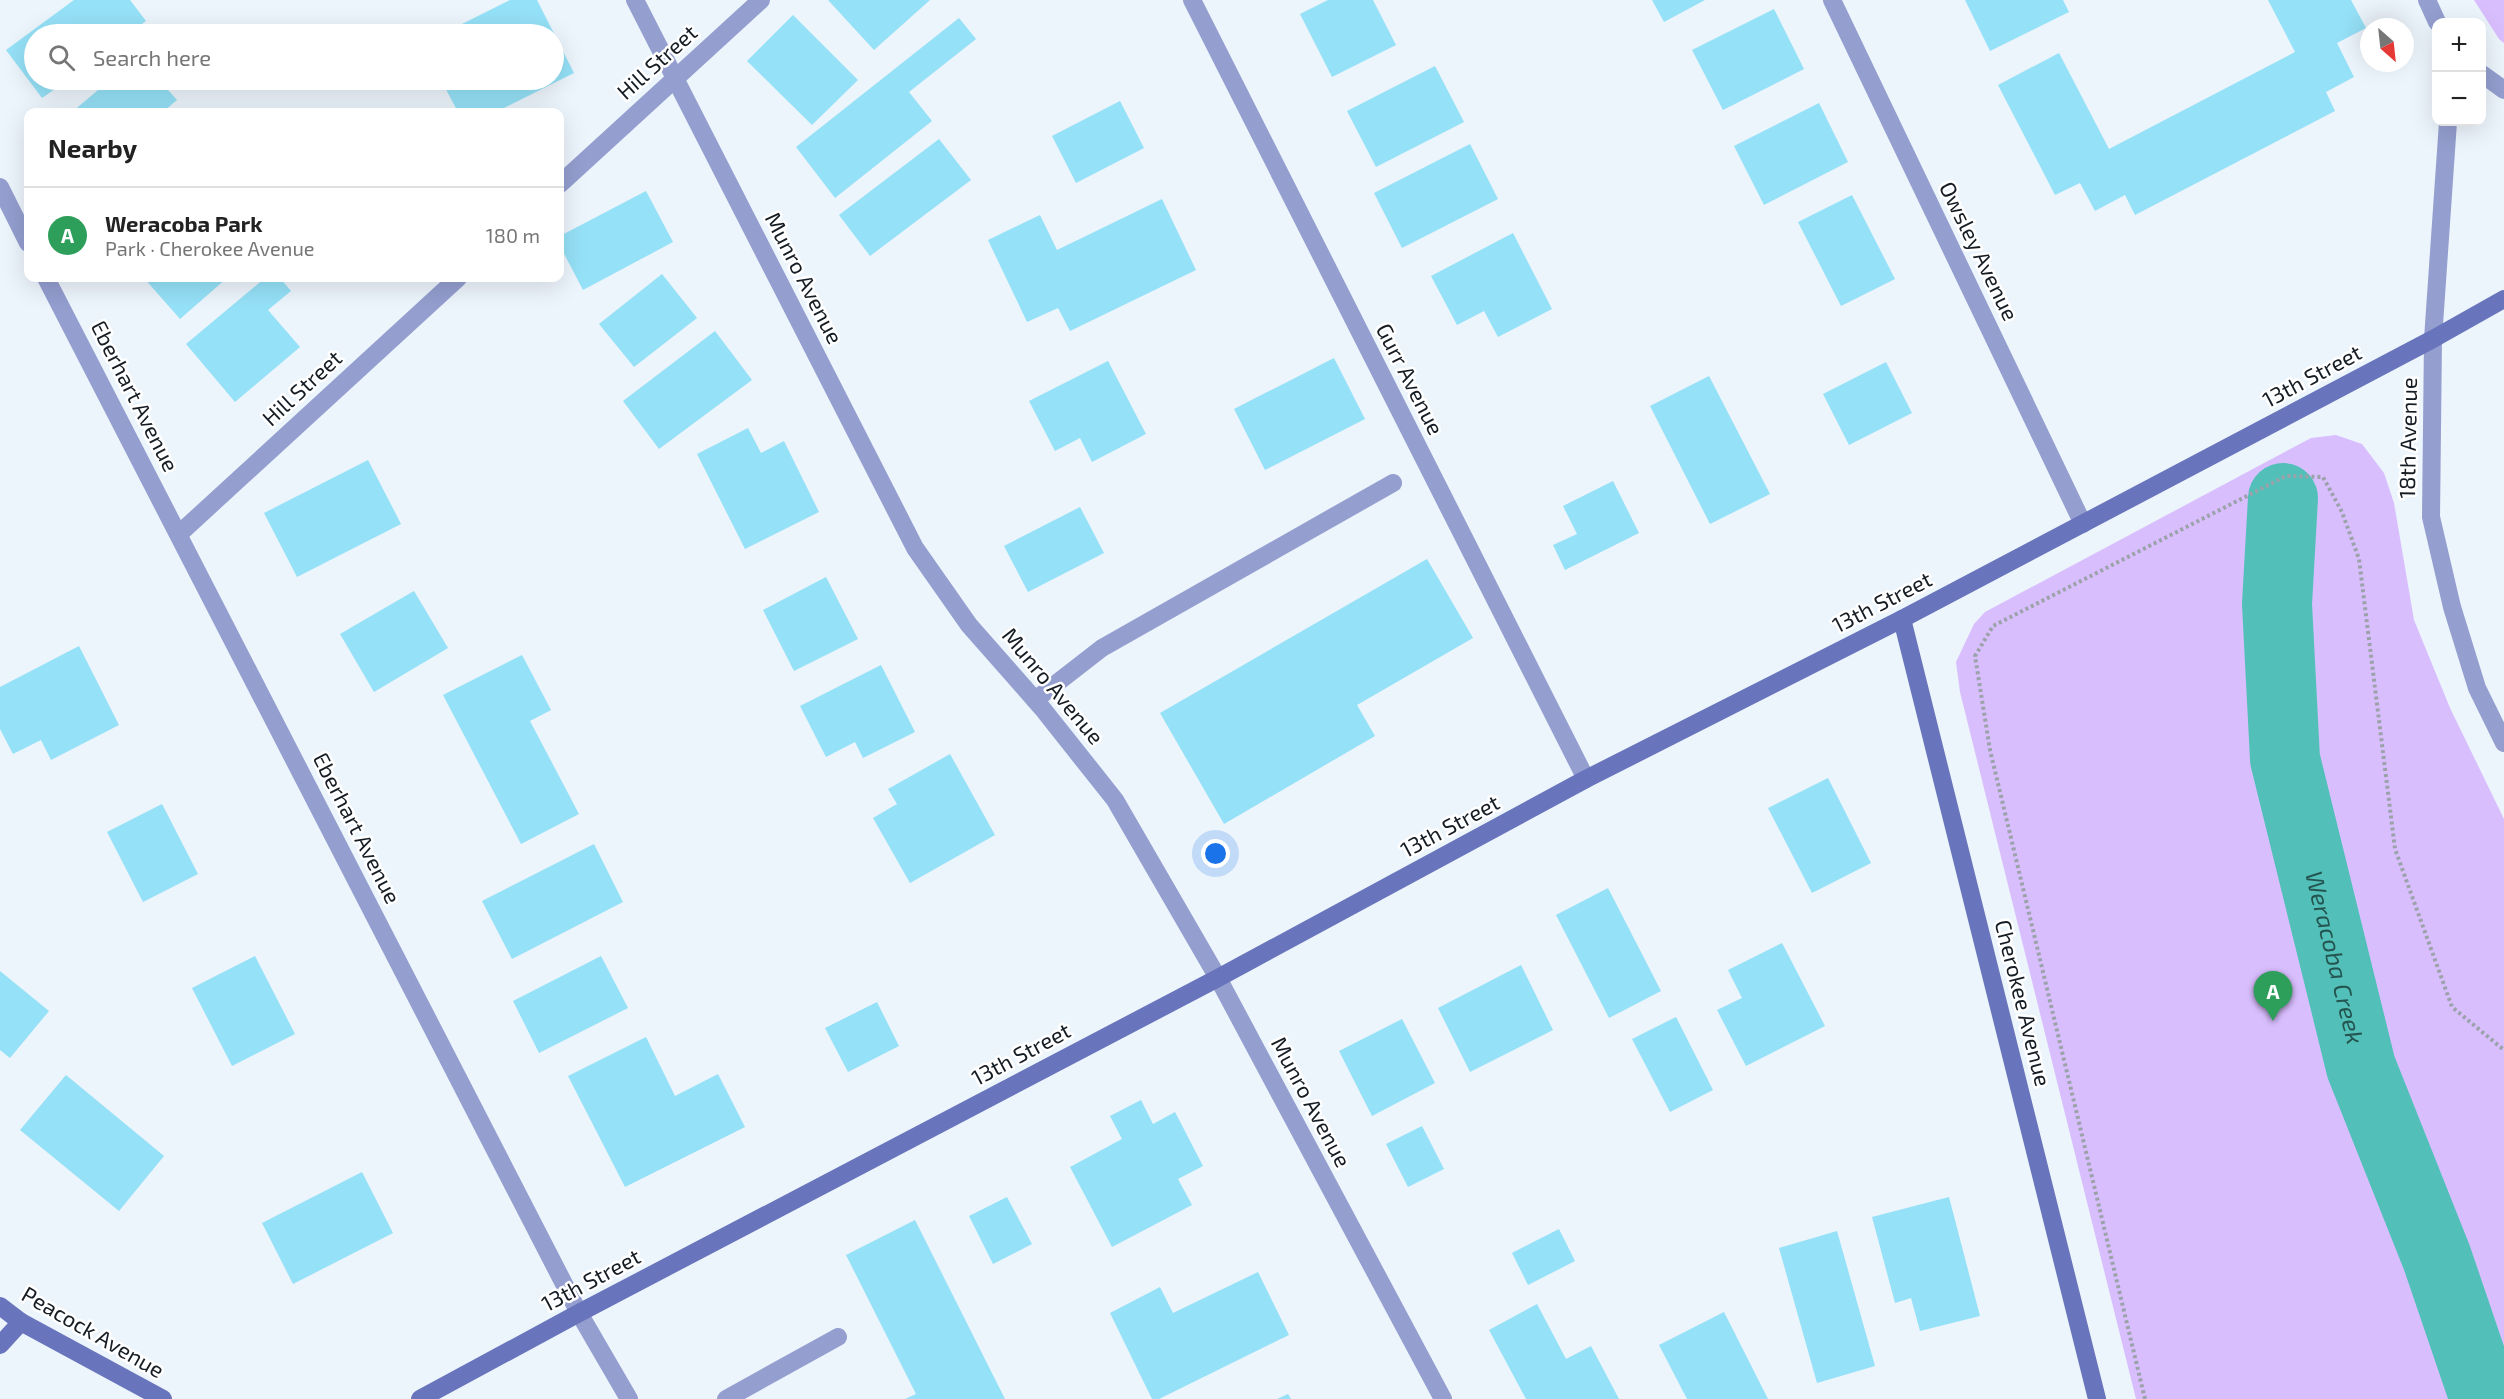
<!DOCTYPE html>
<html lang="en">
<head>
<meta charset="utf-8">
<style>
	:root { --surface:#fff; --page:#f2f2f2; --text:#222; --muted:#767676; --line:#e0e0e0; --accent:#837a20 }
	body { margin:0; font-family:"Exo 2",sans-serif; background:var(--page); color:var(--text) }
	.controls { position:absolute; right:18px; top:18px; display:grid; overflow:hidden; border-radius:12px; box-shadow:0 6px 24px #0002 }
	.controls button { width:54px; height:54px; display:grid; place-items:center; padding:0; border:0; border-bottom:2px solid var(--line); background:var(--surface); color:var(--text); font:30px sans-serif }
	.compass { position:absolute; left:2360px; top:18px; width:54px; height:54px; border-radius:50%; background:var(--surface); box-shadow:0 6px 24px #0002; rotate:153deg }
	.you { position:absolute; left:1216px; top:854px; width:21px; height:21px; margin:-15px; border:4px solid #fff; border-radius:50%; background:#1a73e8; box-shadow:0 0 0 9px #1a73e833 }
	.badge { display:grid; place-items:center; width:39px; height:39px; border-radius:50%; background:var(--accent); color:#fff; font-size:20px; font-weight:700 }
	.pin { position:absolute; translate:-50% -50px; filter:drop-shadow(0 2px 3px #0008) }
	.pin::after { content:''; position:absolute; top:32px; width:21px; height:18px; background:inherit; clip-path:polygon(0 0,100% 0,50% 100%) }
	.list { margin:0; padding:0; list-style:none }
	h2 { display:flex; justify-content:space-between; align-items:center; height:78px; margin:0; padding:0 24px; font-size:26px }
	h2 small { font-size:20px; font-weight:400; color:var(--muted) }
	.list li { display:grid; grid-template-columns:39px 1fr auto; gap:18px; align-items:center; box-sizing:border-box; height:96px; padding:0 24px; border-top:2px solid var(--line) }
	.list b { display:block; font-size:22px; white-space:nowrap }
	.list p { margin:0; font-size:20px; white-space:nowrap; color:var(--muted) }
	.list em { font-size:20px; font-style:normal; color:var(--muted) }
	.icon { flex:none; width:33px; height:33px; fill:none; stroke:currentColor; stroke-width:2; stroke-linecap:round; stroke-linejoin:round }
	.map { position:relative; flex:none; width:2504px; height:1399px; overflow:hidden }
	.search { position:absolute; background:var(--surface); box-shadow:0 6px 24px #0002; left:24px; top:24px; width:540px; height:66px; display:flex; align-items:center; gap:15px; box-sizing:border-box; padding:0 21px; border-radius:33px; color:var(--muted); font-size:22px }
	.panel { position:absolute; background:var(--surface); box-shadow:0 6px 24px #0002; left:24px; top:108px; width:540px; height:174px; border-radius:12px }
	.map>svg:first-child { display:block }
	.green { fill:#d9befe }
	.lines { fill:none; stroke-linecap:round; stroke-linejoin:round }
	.river { stroke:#52c0b9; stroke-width:70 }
	.building { fill:#95e1f7 }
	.path { stroke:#9ba2aa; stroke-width:4; stroke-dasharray:3 3; stroke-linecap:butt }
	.lane { stroke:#949ecf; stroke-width:18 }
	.street { stroke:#949ecf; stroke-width:18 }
	.secondary { stroke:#6874bb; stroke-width:18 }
	.labels { text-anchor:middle; stroke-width:5; stroke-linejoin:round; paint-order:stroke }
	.street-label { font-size:22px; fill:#151c23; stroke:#fff }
	.water-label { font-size:24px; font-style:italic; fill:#245450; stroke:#fff }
</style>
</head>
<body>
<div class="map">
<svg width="2504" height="1399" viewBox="0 0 2504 1399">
	<rect width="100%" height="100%" fill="#ecf4fc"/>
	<g class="green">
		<path d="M2474,0H2504V43L2499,39Z"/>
		<path d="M2336,435L2362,444L2384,473L2394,503L2414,620L2450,708L2504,819V1399H2136L1960,692L1956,662L1974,624L1985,612L2311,438Z"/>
	</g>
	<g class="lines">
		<path class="river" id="s1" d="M2283,498L2277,604L2285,759L2361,1067L2437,1258L2485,1399"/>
	</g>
	<g class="building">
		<path d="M74,0H130L146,21L128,34H34V80H68L42,98L6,50Z"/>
		<path d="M510,0H537L574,73L496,112H458L441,80H554V34H442Z"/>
		<path d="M828,0H930L874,50Z"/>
		<path d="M1328,0H1373L1396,45L1332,77L1300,14Z"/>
		<path d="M1652,0H1705L1664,22Z"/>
		<path d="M1965,0H2063L2069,12L1990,51Z"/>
		<path d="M2268,0H2351L2366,28L2337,43L2354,77L2326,92L2335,111L2135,215L2125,195L2095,211L2080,183L2055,195L1998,85L2059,53L2109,149L2295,52Z"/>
		<path d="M1774,9L1804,69L1723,110L1692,50Z"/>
		<path d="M793,15L858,80L812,125L747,61Z"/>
		<path d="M959,18L976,39L909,92L932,121L835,198L796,147Z"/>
		<path d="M1435,66L1464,122L1376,167L1347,111Z"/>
		<path d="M110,80H159L177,100L163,112H72Z"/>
		<path d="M1120,101L1144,148L1076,183L1052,136Z"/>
		<path d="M1819,103L1848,162L1764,205L1734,146Z"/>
		<path d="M939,139L971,180L870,256L839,215Z"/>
		<path d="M1470,144L1498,199L1402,248L1374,193Z"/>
		<path d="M646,191L673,242L583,290L560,246V236Z"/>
		<path d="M1852,195L1895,279L1841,306L1798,222Z"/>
		<path d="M1162,199L1196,270L1070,331L1058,308L1027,322L988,240L1040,215L1057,250Z"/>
		<path d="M1513,233L1552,309L1498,337L1484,311L1457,325L1431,276Z"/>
		<path d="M662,274L697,318L634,367L599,324Z"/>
		<path d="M144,278H227L180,319Z"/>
		<path d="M265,278H280L291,291L268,310L300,347L235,402L186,344Z"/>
		<path d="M715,331L752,380L659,449L623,401Z"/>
		<path d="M1334,358L1365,419L1265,470L1234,409Z"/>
		<path d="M1108,361L1146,434L1092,462L1080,438L1055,451L1029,401Z"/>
		<path d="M1886,362L1912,413L1849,445L1823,394Z"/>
		<path d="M1709,376L1770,494L1710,524L1650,406Z"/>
		<path d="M748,428L761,453L784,441L819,512L745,549L697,454Z"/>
		<path d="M368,460L401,524L297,577L264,513Z"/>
		<path d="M1613,481L1639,533L1565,570L1553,545L1577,534L1563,506Z"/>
		<path d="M1080,507L1104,553L1028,592L1004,546Z"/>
		<path d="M1427,559L1473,638L1357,705L1375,736L1224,824L1160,713Z"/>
		<path d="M826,577L858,639L794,671L763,610Z"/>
		<path d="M414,591L448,648L374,692L340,634Z"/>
		<path d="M79,646L119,725L51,760L41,740L13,754L0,729V687Z"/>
		<path d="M522,655L551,710L530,721L579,814L521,844L443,695Z"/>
		<path d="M881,665L915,732L863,758L855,742L826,757L800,706Z"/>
		<path d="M950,754L995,835L910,883L873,818L897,804L888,789Z"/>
		<path d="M1828,778L1871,863L1812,893L1768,808Z"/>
		<path d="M162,804L198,874L143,902L107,832Z"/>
		<path d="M594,844L623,902L512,959L482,901Z"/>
		<path d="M1608,888L1661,991L1609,1018L1556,915Z"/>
		<path d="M1782,943L1825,1026L1746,1066L1717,1010L1742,998L1728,970Z"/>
		<path d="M255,956L295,1034L232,1066L192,988Z"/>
		<path d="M601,956L628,1008L539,1053L513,1001Z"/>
		<path d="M1521,965L1553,1030L1470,1072L1438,1008Z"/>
		<path d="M0,971L49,1011L10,1058L0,1050Z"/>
		<path d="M877,1002L899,1046L848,1072L825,1028Z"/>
		<path d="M1676,1017L1713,1090L1670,1112L1632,1039Z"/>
		<path d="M1402,1019L1435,1083L1372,1116L1339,1051Z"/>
		<path d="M646,1037L675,1096L718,1074L745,1127L625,1187L568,1076Z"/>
		<path d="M66,1075L164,1156L119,1211L20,1130Z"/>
		<path d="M1141,1100L1153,1124L1175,1112L1203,1166L1178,1179L1192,1205L1112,1247L1070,1167L1122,1139L1110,1116Z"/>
		<path d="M1422,1126L1444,1169L1408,1187L1386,1144Z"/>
		<path d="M362,1172L393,1233L293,1284L262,1223Z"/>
		<path d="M1007,1197L1032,1244L993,1264L969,1216Z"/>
		<path d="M1949,1197L1980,1316L1920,1331L1911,1298L1895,1303L1872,1217Z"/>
		<path d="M915,1220L1005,1399H905L916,1394L846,1255Z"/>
		<path d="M1559,1229L1575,1261L1528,1285L1512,1253Z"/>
		<path d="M1837,1231L1875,1366L1817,1383L1779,1248Z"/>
		<path d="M1258,1272L1289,1335L1159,1399H1152L1110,1313L1160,1287L1173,1313Z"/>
		<path d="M1537,1304L1566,1359L1591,1346L1619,1399H1526L1489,1330Z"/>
		<path d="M1724,1312L1768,1399H1687L1659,1345Z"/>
		<path d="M1288,1394L1291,1399H1277Z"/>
	</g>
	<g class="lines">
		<path class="path" d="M2145,1399L1990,750L1975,656L1993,626L2286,476L2323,477L2342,512L2359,559L2395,849L2452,1007L2504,1050"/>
		<g class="lane">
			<path d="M1035,700L1102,648L1393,483"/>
			<path d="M726,1399L838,1337"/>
		</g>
		<g class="street">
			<path d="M635,0L915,548L969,625L1042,708L1115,800L1218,978L1443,1399"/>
			<path d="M1192,0L1586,779"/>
			<path d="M1832,0L2083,524"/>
			<path d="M2427,0L2437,22"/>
			<path d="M2482,74L2504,90"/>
			<path d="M2448,122L2433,339L2431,517L2452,607L2477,688L2504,743"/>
			<path d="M560,184L761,0"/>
			<path d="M0,187L28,243"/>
			<path d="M46,278L579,1313L629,1399"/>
			<path d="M179,534L458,278"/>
		</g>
		<g class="secondary">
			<path d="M1902,619L2097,1399"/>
			<path d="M0,1306L21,1322L163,1399"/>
			<path d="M0,1345L21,1322"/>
			<path d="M420,1399L579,1313L1218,978L1586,779L1902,619L2433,339L2504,299"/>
		</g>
	</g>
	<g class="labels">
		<g class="street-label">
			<text transform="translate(657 62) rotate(-42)" y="8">Hill Street</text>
			<text transform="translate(1979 251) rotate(64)" y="8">Owsley Avenue</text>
			<text transform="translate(804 278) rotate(63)" y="8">Munro Avenue</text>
			<text transform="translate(2312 376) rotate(-28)" y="8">13th Street</text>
			<text transform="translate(1410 379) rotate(63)" y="8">Gurr Avenue</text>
			<text transform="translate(302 388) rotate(-43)" y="8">Hill Street</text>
			<text transform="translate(135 396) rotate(63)" y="8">Eberhart Avenue</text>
			<text transform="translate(2408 438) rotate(-89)" y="8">18th Avenue</text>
			<text transform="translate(1882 602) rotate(-27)" y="8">13th Street</text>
			<text transform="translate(1053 686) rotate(50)" y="8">Munro Avenue</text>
			<text transform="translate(1450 826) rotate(-28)" y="8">13th Street</text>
			<text transform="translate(357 828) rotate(63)" y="8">Eberhart Avenue</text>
			<text transform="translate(2023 1003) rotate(76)" y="8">Cherokee Avenue</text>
			<text transform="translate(1021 1054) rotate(-28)" y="8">13th Street</text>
			<text transform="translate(1311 1102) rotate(62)" y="8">Munro Avenue</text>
			<text transform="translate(591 1280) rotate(-28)" y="8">13th Street</text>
			<text transform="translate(93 1332) rotate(30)" y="8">Peacock Avenue</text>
		</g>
		<g class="water-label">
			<text dy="8" stroke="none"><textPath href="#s1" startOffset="466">Weracoba Creek</textPath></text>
		</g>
	</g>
</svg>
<div class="controls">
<button>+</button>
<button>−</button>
</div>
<svg class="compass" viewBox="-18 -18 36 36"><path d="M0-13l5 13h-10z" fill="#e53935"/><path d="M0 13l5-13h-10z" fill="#767676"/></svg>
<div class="you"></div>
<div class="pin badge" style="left:2273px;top:1021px;background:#2e9e5b">A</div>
<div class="search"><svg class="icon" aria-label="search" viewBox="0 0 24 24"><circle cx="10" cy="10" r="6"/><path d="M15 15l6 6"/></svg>Search here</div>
<section class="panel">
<h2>Nearby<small></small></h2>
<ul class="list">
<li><span class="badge" style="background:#2e9e5b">A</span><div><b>Weracoba Park</b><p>Park · Cherokee Avenue</p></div><em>180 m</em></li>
</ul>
</section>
</div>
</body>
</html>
